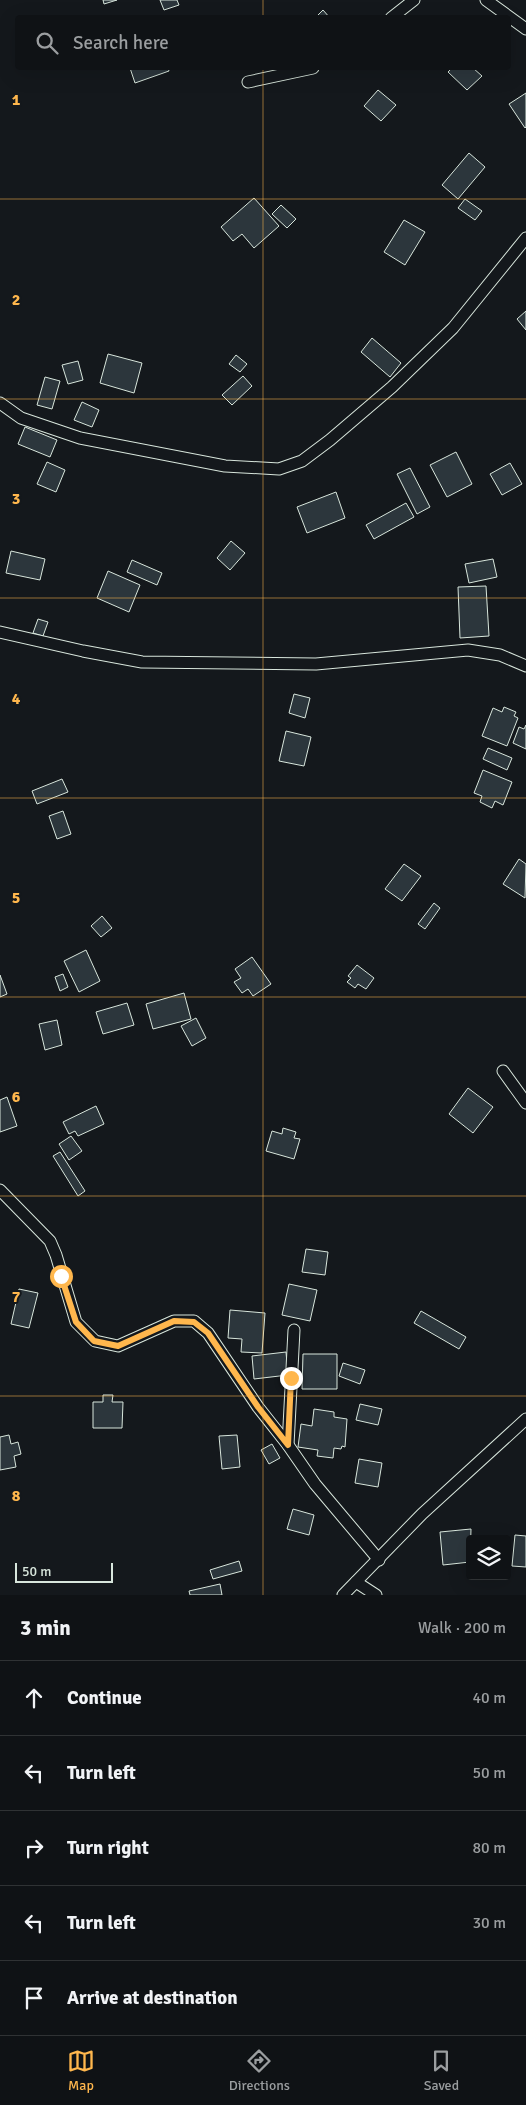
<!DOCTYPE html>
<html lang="en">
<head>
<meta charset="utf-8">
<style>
	:root { --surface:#0f1215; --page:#1d2022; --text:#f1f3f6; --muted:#9b9ea0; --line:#2f3234; --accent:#ffb74d }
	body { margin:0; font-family:Signika,sans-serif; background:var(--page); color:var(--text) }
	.controls { position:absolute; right:15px; bottom:15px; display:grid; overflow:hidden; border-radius:5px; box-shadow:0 5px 20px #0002 }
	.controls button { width:45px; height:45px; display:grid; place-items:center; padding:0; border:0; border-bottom:1px solid var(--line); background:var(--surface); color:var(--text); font:25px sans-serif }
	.scale { position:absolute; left:15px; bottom:12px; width:98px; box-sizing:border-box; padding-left:5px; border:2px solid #d8e6dc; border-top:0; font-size:14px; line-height:18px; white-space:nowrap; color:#d8e6dc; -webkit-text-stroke:4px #14181c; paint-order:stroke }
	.stop { position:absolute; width:15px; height:15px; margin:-11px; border:4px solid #ffb74d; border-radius:50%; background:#fff }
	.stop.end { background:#ffb74d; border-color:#fff; box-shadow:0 1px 5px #0008 }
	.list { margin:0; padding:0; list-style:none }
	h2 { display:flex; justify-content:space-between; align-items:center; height:65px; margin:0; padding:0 20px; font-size:21px }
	h2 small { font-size:16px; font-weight:400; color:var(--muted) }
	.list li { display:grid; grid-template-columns:32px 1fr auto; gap:15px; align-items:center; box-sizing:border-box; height:75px; padding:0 20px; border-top:1px solid var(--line) }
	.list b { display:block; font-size:19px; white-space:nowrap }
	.list em { font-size:16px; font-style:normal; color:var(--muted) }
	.icon { flex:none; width:28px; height:28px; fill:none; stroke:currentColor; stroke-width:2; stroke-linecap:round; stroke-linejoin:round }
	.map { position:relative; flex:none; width:526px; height:1595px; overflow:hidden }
	.search { position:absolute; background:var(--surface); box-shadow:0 5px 20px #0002; left:15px; right:15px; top:15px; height:55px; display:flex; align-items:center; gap:12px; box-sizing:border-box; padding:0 18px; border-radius:5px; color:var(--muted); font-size:19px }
	.sheet { height:440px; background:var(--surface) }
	nav { display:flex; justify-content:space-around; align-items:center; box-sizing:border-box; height:70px; border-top:1px solid var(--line); background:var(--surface); font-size:14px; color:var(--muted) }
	nav a { display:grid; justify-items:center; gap:2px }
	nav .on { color:var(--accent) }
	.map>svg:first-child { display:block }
	.building { fill:#2c363c; stroke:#d8e6dc }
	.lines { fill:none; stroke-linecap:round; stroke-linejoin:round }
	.street-casing { stroke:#d8e6dc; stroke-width:13 }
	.street { stroke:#14181c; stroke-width:11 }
	.route { stroke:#ffb74d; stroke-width:6 }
	.grid { fill:none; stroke:#ffb74d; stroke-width:1; stroke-opacity:0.55 }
	.grid-label { font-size:16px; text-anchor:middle; font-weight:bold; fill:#ffb74d; stroke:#14181c; stroke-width:4; stroke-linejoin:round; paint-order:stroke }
</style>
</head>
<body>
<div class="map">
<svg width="526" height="1595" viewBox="0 0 526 1595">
	<rect width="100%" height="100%" fill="#14181c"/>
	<g class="building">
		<path d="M103,0H117L104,4Z"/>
		<path d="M160,0H177L179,5L164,10Z"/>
		<path d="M323,10L330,18H315Z"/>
		<path d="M130,68H168L169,71L135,83Z"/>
		<path d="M452,68H473L482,76L467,90L448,72Z"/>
		<path d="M378,90L396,105L381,121L364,106Z"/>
		<path d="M526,93V127L525,128L509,104Z"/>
		<path d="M469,153L485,167L458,199L442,185Z"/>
		<path d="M254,198L279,226L254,248L242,234L233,241L221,227Z"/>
		<path d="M465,199L482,211L475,220L458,208Z"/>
		<path d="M281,205L296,219L287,228L272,214Z"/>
		<path d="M404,220L425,232L405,265L384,252Z"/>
		<path d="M526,311V330L517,319Z"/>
		<path d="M372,338L401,363L390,377L361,352Z"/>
		<path d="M108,354L142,363L134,393L100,383Z"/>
		<path d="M236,355L247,364L240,372L229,364Z"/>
		<path d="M78,361L83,380L68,384L62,365Z"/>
		<path d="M243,376L252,386L232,405L222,395Z"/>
		<path d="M45,377L60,381L52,409L37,405Z"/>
		<path d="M82,402L99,410L92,427L74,420Z"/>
		<path d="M25,427L57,440L50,457L18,444Z"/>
		<path d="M456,452L472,484L447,497L430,465Z"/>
		<path d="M47,462L65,470L56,492L37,484Z"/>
		<path d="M510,463L522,484L502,495L490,474Z"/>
		<path d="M410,468L430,507L417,514L397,474Z"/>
		<path d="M336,492L345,518L307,533L297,507Z"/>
		<path d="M406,503L414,517L374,539L366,525Z"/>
		<path d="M231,541L245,553L230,570L217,558Z"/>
		<path d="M11,551L45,559L40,580L6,573Z"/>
		<path d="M493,559L497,577L469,583L465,564Z"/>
		<path d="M132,560L162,573L157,585L127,572Z"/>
		<path d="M108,571L140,585L129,612L97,598Z"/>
		<path d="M486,586L489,636L460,638L458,587Z"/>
		<path d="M38,619L48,622L43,636L33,633Z"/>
		<path d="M294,694L310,698L305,718L289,713Z"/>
		<path d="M504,707L516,712L514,716L518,718L507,746L482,736L493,708L502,712Z"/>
		<path d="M526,725V749L513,743L519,727L524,729Z"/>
		<path d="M286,731L311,737L304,766L279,761Z"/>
		<path d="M488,748L512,758L507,770L483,759Z"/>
		<path d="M483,770L512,782L503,805L495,801L492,808L480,802L482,796L474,793Z"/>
		<path d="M62,779L68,792L37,804L32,791Z"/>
		<path d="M63,811L71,834L57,839L49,816Z"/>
		<path d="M519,859L526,864L525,898L503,884Z"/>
		<path d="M404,864L421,876L402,901L385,889Z"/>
		<path d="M434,903L440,908L425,929L418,924Z"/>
		<path d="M102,916L112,928L101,937L91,926Z"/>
		<path d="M86,950L100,981L79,992L64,961Z"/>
		<path d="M252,957L271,984L253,996L248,989L242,993L234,982L241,978L235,969Z"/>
		<path d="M357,965L374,978L366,989L358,984L355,988L347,982L351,978L348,976Z"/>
		<path d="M63,974L68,987L60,991L55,977Z"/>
		<path d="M0,975L7,994L0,997Z"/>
		<path d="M184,993L191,1019L153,1029L146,1004Z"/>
		<path d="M127,1003L134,1025L103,1034L96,1012Z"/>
		<path d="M196,1018L206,1038L192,1046L181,1026Z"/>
		<path d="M57,1020L62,1045L45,1050L39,1024Z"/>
		<path d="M468,1088L493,1107L473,1133L449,1114Z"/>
		<path d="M7,1097L17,1126L0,1132V1100Z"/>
		<path d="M96,1106L104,1124L78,1136L75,1131L69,1134L63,1122Z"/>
		<path d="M283,1128L296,1132L294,1138L300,1139L294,1159L266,1151L272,1131L282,1134Z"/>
		<path d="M71,1136L82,1151L69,1160L59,1144Z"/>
		<path d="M60,1152L85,1191L78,1196L53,1156Z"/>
		<path d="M306,1249L328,1252L325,1275L302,1272Z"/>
		<path d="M289,1284L317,1290L310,1321L282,1315Z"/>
		<path d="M19,1289L38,1293L29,1328L11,1324Z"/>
		<path d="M230,1310L265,1313L262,1353L241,1352L242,1339L228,1338Z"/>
		<path d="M421,1311L466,1337L459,1349L414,1323Z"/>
		<path d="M286,1352L288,1375L254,1379L252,1356Z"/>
		<path d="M303,1354H337V1389H302Z"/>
		<path d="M343,1363L365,1370L360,1384L339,1376Z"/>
		<path d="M103,1395H113L112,1402H123L122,1428H93V1402H103Z"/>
		<path d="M360,1404L382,1409L378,1425L356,1420Z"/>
		<path d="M314,1409L334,1412V1417L347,1419L345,1447L342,1446L341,1449L334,1448L333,1458L317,1456L318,1450L298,1447L301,1424L312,1426Z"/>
		<path d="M9,1435L11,1444L18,1442L21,1454L14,1456L16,1467L0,1470V1437Z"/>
		<path d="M237,1435L240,1467L222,1469L219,1436Z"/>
		<path d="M272,1444L280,1458L269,1464L261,1450Z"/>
		<path d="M359,1459L382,1463L378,1487L355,1483Z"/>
		<path d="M293,1509L314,1515L309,1535L287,1529Z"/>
		<path d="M471,1529L470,1562L443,1565L440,1532Z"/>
		<path d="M515,1535L526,1536V1567L512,1566Z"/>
		<path d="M239,1561L242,1571L213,1579L210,1570Z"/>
		<path d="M220,1584L222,1595H190L189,1591Z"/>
	</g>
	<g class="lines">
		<g class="street-casing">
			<g id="street">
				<path d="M486,0L526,29"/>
				<path d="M391,18L414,0"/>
				<path d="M248,82L313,68"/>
				<path d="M0,403L21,418L80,438L225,466L279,469L302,461L330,440L392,387L453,328L526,238"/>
				<path d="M0,632L83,651L142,662L316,664L468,650L500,655L526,666"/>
				<path d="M503,1071L526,1103"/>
				<path d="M0,1190L50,1241L56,1255L76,1322L95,1341L118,1346L174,1321H194L208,1333L258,1407L288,1445L315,1484L379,1560"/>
				<path d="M288,1445L294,1330"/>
				<path d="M356,1582L376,1595"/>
				<path d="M343,1595L422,1514L526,1419"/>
			</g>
		</g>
		<use href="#street" class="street"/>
	</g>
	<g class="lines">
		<path class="route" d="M61,1276L76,1322L94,1341L118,1346L174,1321L194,1322L208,1333L258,1407L288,1445L291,1378"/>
	</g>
	<path class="grid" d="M263,0V18M263,68V1595M0,199H526M0,399H526M0,598H526M0,798H526M0,997H526M0,1196H526M0,1396H526"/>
	<g class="grid-label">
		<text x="16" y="105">1</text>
		<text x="16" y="305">2</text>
		<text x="16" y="504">3</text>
		<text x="16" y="704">4</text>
		<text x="16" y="903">5</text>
		<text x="16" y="1102">6</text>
		<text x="16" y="1302">7</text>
		<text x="16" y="1501">8</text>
	</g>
</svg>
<div class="controls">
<button><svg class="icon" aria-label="layers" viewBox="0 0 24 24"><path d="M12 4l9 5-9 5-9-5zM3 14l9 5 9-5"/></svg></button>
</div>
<div class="scale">50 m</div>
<div class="stop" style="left:61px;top:1276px"></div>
<div class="stop end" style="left:291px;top:1378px"></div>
<div class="search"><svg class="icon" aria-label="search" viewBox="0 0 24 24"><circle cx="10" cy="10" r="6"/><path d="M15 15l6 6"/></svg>Search here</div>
</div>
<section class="sheet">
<h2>3 min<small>Walk · 200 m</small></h2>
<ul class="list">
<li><svg class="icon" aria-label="ahead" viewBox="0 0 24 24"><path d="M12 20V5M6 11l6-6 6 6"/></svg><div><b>Continue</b></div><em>40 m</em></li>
<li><svg class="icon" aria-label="left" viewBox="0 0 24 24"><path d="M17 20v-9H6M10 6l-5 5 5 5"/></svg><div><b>Turn left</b></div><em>50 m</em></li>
<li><svg class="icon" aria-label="right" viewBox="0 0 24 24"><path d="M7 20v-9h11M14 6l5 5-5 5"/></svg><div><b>Turn right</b></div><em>80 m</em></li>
<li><svg class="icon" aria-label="left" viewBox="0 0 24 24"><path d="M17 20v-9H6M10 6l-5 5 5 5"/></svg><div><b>Turn left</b></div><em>30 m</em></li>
<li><svg class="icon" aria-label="arrive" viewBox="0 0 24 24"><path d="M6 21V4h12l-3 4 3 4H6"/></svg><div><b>Arrive at destination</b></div></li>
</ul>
</section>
<nav>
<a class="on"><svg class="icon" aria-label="map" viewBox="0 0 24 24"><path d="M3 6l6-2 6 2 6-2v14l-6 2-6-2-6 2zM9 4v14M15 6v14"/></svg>Map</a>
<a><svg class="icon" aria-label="directions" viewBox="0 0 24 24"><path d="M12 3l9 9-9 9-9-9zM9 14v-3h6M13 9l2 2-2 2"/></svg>Directions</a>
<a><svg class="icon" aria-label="saved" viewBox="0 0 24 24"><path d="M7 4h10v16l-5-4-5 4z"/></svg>Saved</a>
</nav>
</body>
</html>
